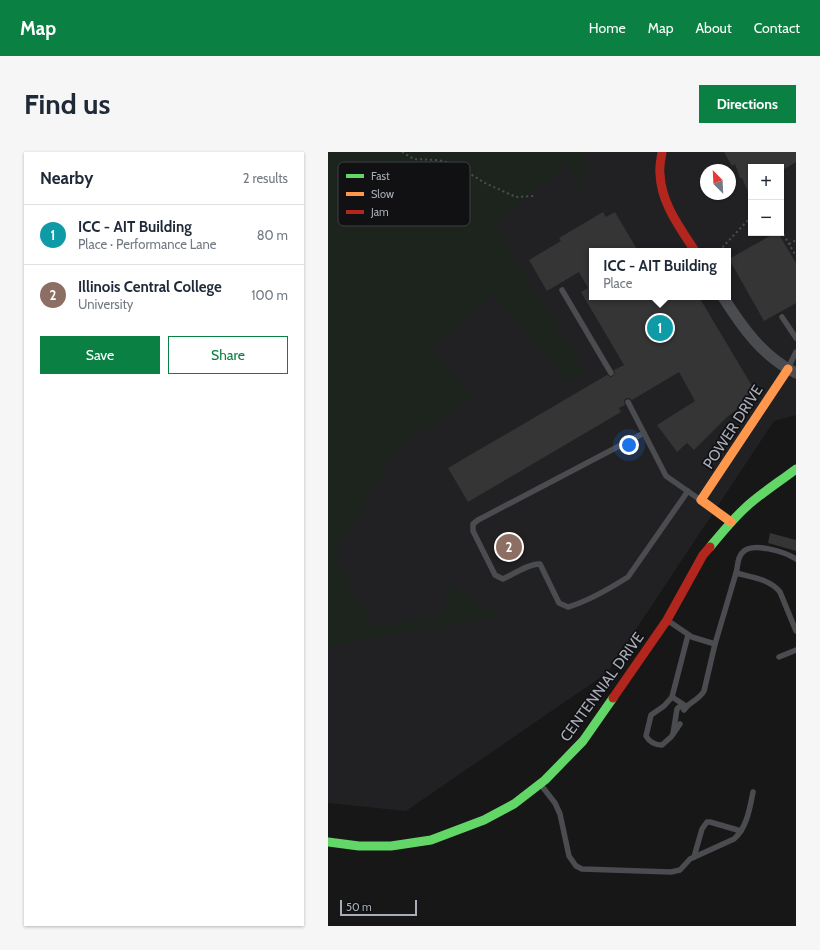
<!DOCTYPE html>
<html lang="en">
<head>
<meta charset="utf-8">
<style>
	:root { --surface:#fff; --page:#f6f6f7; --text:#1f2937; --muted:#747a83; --line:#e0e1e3; --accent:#0b8043 }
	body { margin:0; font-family:Cabin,sans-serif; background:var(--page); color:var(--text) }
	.controls { position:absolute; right:12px; top:12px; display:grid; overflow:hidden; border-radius:0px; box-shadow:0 1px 3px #0004 }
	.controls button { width:36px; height:36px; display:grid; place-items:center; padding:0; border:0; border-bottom:1px solid var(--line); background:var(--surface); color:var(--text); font:20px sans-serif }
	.compass { position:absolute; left:372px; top:12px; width:36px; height:36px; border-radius:50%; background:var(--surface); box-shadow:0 1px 3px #0004; rotate:336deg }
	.scale { position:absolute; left:12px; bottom:10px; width:77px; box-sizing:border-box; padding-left:4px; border:2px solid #a8adb8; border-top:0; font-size:11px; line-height:14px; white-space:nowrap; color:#a8adb8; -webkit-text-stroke:3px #111113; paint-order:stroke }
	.you { position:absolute; left:301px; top:293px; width:14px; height:14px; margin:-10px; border:3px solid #fff; border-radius:50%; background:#1a73e8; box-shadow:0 0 0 6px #1a73e833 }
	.badge { display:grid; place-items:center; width:26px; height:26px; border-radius:50%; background:var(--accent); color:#fff; font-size:13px; font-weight:700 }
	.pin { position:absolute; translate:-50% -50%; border:2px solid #fff; box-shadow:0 1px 4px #0006 }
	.popup { position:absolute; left:261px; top:96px; width:142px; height:52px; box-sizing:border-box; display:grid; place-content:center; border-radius:0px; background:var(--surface); filter:drop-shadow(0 1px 3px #0005); font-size:13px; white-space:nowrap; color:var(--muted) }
	.popup b { font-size:15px; color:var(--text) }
	.popup::after { content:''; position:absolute; left:50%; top:100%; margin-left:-8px; border:8px solid transparent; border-top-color:var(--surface) }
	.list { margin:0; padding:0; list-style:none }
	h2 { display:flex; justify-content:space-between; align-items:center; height:52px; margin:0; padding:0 16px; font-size:17px }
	h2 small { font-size:13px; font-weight:400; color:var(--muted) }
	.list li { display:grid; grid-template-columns:26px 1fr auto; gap:12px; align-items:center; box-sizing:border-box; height:60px; padding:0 16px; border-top:1px solid var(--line) }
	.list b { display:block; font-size:15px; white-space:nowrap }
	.list p { margin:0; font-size:13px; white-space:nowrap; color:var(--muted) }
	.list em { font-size:13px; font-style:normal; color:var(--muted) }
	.actions { display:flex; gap:8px; padding:12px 16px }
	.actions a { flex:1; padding:9px 0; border:1px solid var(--accent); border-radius:0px; text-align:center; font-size:14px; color:var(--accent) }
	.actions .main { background:var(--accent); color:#fff }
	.map { position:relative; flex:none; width:468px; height:774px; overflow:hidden; border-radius:0px }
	header { display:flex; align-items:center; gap:24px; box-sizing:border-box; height:56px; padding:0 20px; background:var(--accent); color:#fff }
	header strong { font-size:19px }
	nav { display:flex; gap:22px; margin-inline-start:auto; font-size:14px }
	.intro { display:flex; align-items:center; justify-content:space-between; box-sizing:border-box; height:96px; padding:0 24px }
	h1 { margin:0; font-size:28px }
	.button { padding:10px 18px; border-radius:0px; background:var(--accent); color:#fff; font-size:14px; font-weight:700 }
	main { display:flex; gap:24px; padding:0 24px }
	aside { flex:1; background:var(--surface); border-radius:0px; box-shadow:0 1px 3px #0004 }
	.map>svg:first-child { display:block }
	.built { fill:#212123; fill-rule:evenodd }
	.green { fill:#1d241e }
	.building { fill:#353536 }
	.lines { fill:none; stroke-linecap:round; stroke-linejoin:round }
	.path { stroke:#4d4e52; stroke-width:2; stroke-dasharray:2 3; stroke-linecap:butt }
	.lane { stroke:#4b4c50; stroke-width:5.5 }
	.street { stroke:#4b4c50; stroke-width:11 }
	.fast { stroke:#63d668; stroke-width:9 }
	.slow { stroke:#ff974d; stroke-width:9 }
	.jam { stroke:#b3261e; stroke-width:9 }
	.labels { text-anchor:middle; stroke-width:3.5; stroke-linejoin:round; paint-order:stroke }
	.street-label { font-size:15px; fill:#a8adb8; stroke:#111113 }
	.key { fill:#111113; stroke:#3e4045; stroke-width:1 }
	.key-label { font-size:11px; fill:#a8adb8 }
</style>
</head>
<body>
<header>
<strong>Map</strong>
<nav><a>Home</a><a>Map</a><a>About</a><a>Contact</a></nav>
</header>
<div class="intro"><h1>Find us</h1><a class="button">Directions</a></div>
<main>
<aside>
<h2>Nearby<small>2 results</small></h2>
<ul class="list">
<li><span class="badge" style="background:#0f9aa8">1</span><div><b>ICC - AIT Building</b><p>Place · Performance Lane</p></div><em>80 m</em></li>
<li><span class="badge" style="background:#8d6e63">2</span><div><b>Illinois Central College</b><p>University</p></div><em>100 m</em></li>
</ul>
<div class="actions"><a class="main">Save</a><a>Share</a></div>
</aside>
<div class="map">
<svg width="468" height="774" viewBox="0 0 468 774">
	<rect width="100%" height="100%" fill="#171717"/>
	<path class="built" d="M0,0H468V263L446,269L279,521L78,659L0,651ZM423,15H453V81H423ZM378,18H402V42H378ZM264,99H400V145H264Z"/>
	<path class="green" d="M0,0H259L250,40L240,10L167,74L258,222L240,231L166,142L105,195L145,247L70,293L7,404L45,475L115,462L121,432L173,464L0,494Z"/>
	<g class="building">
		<path d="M396,0H468V10L453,19V15H423V46L414,26H412L407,12L404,14Z"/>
		<path d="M275,60L278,65L287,60L310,99H264V145H371L427,239L417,245L419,250L399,265L366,298L359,291L349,300L329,273L367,249L351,220L304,248L301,246H298L296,249L297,253L291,256L293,260L140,350L120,316L279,223L283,225L285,224L287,221L286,218L296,213L253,140L260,136L251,120L219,139L201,108L233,89L231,86Z"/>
		<path d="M447,81H450L468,111V151L436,169L401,107Z"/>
		<path d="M442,381L468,388V399L440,391Z"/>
	</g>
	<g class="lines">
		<g class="path">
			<path d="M74,0L86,7L110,8L126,12L157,31L188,45L207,44"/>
			<path d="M453,24L455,22"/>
			<path d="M453,78L468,104"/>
			<path d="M461,92L468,88"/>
			<path d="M391,99L423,65"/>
		</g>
		<g class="lane">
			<path d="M234,138L283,221"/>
			<path d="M454,165L468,186"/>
			<path d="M460,216L468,200"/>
			<path d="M300,250L338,324L371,347"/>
			<path d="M316,281L150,368L145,372V379L167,423L175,427C184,423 202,411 212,412L231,451L240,455C261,449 281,437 300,425L360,339"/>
			<path d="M408,421C423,425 442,427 452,440L468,479"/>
			<path d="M339,468L364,485L387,492C394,468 401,445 408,421C410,415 409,406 414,401C424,389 457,400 468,407"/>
			<path d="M451,505L468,498"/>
			<path d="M344,545L358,554"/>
			<path d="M356,558C361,550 371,548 376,539L387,492"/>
			<path d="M352,572L343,585L334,593C327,593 322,591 318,584L323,563L336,554L344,545L360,483"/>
			<path d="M345,582L349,557L351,555L358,554"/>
			<path d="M213,633L227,651L232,662L241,704L248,714L254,717L343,720L352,718L362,707L406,687C419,676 422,655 425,640"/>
			<path d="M366,705L374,677L379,670H382L413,679"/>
		</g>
		<path class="street" d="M395,145C414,175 435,205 468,221"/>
		<g class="fast">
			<path d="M382,395C393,382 404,368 417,356C432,342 451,330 468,317"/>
			<path d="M0,690L31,694H63L103,688L156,668L186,652L217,628L255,589L285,546"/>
		</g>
		<path class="slow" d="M403,370L373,348L460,217"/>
		<g class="jam">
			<path d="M334,0C333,7 331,15 332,22C333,51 352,76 367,99"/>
			<path d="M285,546L339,468L375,403L382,395"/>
		</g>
	</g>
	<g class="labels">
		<g class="street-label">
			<text transform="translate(405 275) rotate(-57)" y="5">POWER DRIVE</text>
			<text transform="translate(274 535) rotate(-54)" y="5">CENTENNIAL DRIVE</text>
		</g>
	</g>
	<rect x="10" y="10" width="132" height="64" rx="6" class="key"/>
	<rect x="18" y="22" width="18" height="4" fill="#63d668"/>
	<rect x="18" y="40" width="18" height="4" fill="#ff974d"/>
	<rect x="18" y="58" width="18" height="4" fill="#b3261e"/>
	<g class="key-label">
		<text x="43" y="28">Fast</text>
		<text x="43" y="46">Slow</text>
		<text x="43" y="64">Jam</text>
	</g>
</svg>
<div class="controls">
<button>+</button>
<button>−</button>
</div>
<svg class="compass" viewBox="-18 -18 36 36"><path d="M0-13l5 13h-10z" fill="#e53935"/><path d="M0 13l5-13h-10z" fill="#747a83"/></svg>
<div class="scale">50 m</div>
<div class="you"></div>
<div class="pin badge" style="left:332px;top:176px;background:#0f9aa8">1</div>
<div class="popup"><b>ICC - AIT Building</b>Place</div>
<div class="pin badge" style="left:181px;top:395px;background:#8d6e63">2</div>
</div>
</main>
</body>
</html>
